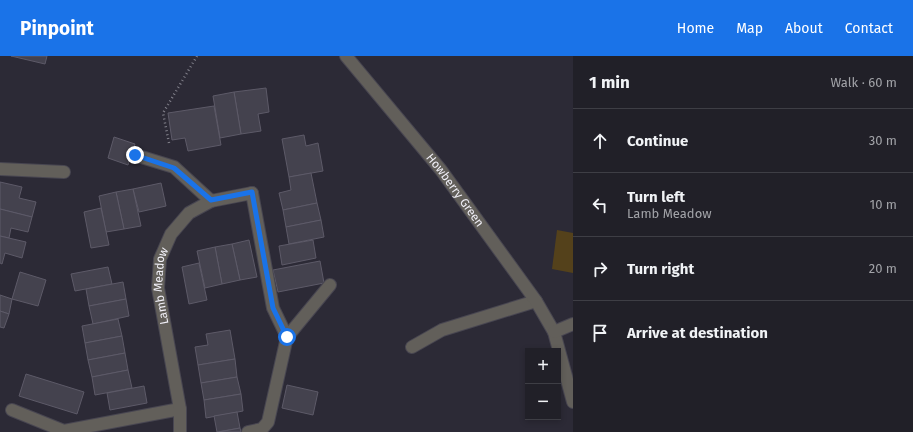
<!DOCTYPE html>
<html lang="en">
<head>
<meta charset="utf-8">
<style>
	:root { --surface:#212028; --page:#292830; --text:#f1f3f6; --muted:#a2a3a8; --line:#3e3e45; --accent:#1a73e8 }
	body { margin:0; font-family:"Fira Sans",sans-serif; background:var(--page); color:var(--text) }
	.controls { position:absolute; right:12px; bottom:12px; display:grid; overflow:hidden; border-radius:0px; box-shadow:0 2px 6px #0003 }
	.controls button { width:36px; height:36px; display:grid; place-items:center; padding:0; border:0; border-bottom:1px solid var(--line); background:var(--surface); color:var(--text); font:20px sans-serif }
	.stop { position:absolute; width:12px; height:12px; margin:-9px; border:3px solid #1a73e8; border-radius:50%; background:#fff }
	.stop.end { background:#1a73e8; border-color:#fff; box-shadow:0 1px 4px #0008 }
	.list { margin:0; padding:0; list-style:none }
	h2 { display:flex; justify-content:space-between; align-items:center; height:52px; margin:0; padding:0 16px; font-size:17px }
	h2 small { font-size:13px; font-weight:400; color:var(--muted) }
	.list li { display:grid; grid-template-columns:26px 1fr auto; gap:12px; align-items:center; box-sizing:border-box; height:64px; padding:0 16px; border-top:1px solid var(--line) }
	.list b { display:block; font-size:15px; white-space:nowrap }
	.list p { margin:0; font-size:13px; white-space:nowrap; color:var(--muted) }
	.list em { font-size:13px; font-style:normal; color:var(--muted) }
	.icon { flex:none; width:22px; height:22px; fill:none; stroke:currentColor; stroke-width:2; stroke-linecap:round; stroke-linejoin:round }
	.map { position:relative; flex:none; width:573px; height:376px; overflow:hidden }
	header { display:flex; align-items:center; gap:24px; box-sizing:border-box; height:56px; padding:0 20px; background:var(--accent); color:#fff }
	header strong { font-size:19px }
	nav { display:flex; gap:22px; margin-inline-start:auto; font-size:14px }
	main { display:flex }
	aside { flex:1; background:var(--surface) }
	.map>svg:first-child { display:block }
	.green { fill:#54411b }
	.building { fill:#44424e; stroke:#5d5a68 }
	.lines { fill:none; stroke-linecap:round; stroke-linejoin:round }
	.lane-casing { stroke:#484651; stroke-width:14 }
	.street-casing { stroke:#484651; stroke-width:14 }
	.path { stroke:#82818b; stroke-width:2.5; stroke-dasharray:1 3; stroke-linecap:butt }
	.lane { stroke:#625f5a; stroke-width:12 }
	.street { stroke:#625f5a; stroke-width:12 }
	.route { stroke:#1a73e8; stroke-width:5 }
	.labels { text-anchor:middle; stroke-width:4; stroke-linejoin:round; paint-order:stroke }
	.street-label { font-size:12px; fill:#f1f0f8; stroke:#2c2a36 }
</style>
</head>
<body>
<header>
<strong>Pinpoint</strong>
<nav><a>Home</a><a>Map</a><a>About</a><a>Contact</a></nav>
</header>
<main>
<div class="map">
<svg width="573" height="376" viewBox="0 0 573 376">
	<rect width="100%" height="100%" fill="#2c2a36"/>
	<path class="green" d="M557,174L573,177V217L552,213Z"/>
	<g class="building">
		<path d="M11,0H47L45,8Z"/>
		<path d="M266,32L269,56L258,58L261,75L241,78L234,36Z"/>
		<path d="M234,36L241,78L220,82L213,40Z"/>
		<path d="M214,50L221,89L188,95L185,82L172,84L168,57Z"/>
		<path d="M304,79L306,90L318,87L323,115L289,121L282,83Z"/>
		<path d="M114,81L135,88L128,109L108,102Z"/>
		<path d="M311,117L317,147L283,154L279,137L291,134L289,121Z"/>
		<path d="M0,126L22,131L19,142L36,146L32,161L0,153Z"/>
		<path d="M161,127L166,150L139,156L133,133Z"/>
		<path d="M133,133L141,170L124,173L116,136Z"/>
		<path d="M116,136L124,173L106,176L99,140Z"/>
		<path d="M317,147L321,164L286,171L283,154Z"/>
		<path d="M101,152L109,189L91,192L84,156Z"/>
		<path d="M0,153L32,161L28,176L11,172L9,182L0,180Z"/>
		<path d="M321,164L324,181L289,188L286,171Z"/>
		<path d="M0,180L26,186L22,202L5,197L2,208L0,207Z"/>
		<path d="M249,184L257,221L240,224L232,188Z"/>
		<path d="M313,184L316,202L282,209L279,190Z"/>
		<path d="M232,188L240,224L222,228L215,191Z"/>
		<path d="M215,191L222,228L205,232L197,195Z"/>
		<path d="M320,205L324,227L278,236L273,214Z"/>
		<path d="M199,207L207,244L189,248L182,211Z"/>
		<path d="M108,211L112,228L75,235L71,218Z"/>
		<path d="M20,216L46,224L38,250L12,243Z"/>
		<path d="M123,226L126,243L89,250L86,233Z"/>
		<path d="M0,239L12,243L9,258L0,255Z"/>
		<path d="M126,243L129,260L93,268L89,250Z"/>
		<path d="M0,255L9,258L4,272L0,271Z"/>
		<path d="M118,263L122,280L85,287L82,270Z"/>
		<path d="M230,274L235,303L198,309L195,291L208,289L206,278Z"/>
		<path d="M122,280L125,297L88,304L85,287Z"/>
		<path d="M125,297L128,314L92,321L88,304Z"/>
		<path d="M235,303L237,321L201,327L198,309Z"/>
		<path d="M128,314L132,332L95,339L92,321Z"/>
		<path d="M26,318L84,336L77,358L19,340Z"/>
		<path d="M237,321L241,338L204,344L201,327Z"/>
		<path d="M287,329L318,336L313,359L282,352Z"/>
		<path d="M144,330L147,347L110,354L107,337Z"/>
		<path d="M241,338L243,355L206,362L204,344Z"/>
		<path d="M237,356L240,372L217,376L214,360Z"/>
		<path d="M240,372L241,376H219Z"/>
	</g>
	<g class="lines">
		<g class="lane-casing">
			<g id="lane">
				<path d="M135,99L174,111L211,145"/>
				<path d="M0,113L64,116"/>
				<path d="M252,137L273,252L287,281"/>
				<path d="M412,291L442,274L536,245"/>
				<path d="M12,354L64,375L180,353"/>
				<path d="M248,376L262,373L268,366L287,281L330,229"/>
			</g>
		</g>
		<g class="street-casing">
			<g id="street">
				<path id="s1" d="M346,0L441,114L536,245L554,276L573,346"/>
				<path d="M554,276L573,268"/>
				<path id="s2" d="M180,376V353L158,232L160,203L171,178L189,157L211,145L252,137"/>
			</g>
		</g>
		<path class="path" d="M169,87L163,57L197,0"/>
		<use href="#lane" class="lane"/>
		<use href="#street" class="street"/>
	</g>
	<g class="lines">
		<path class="route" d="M135,99L174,112L211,144L252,136L273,252L287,281"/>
	</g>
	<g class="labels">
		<g class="street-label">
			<text dy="4" stroke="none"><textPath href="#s1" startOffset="173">Howberry Green</textPath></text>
			<text dy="4" stroke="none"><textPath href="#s2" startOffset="148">Lamb Meadow</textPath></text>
		</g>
	</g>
</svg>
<div class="controls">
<button>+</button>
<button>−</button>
</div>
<div class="stop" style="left:287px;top:281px"></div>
<div class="stop end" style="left:135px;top:99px"></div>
</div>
<aside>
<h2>1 min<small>Walk · 60 m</small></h2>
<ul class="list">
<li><svg class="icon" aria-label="ahead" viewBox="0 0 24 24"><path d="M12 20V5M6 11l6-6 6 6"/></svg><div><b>Continue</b></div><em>30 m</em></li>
<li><svg class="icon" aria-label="left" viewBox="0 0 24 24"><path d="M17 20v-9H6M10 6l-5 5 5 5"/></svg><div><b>Turn left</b><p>Lamb Meadow</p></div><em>10 m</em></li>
<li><svg class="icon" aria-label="right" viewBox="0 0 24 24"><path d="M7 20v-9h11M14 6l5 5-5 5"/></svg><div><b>Turn right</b></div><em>20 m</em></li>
<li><svg class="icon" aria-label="arrive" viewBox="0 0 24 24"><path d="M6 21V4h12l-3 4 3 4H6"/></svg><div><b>Arrive at destination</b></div></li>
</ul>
</aside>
</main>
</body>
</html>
